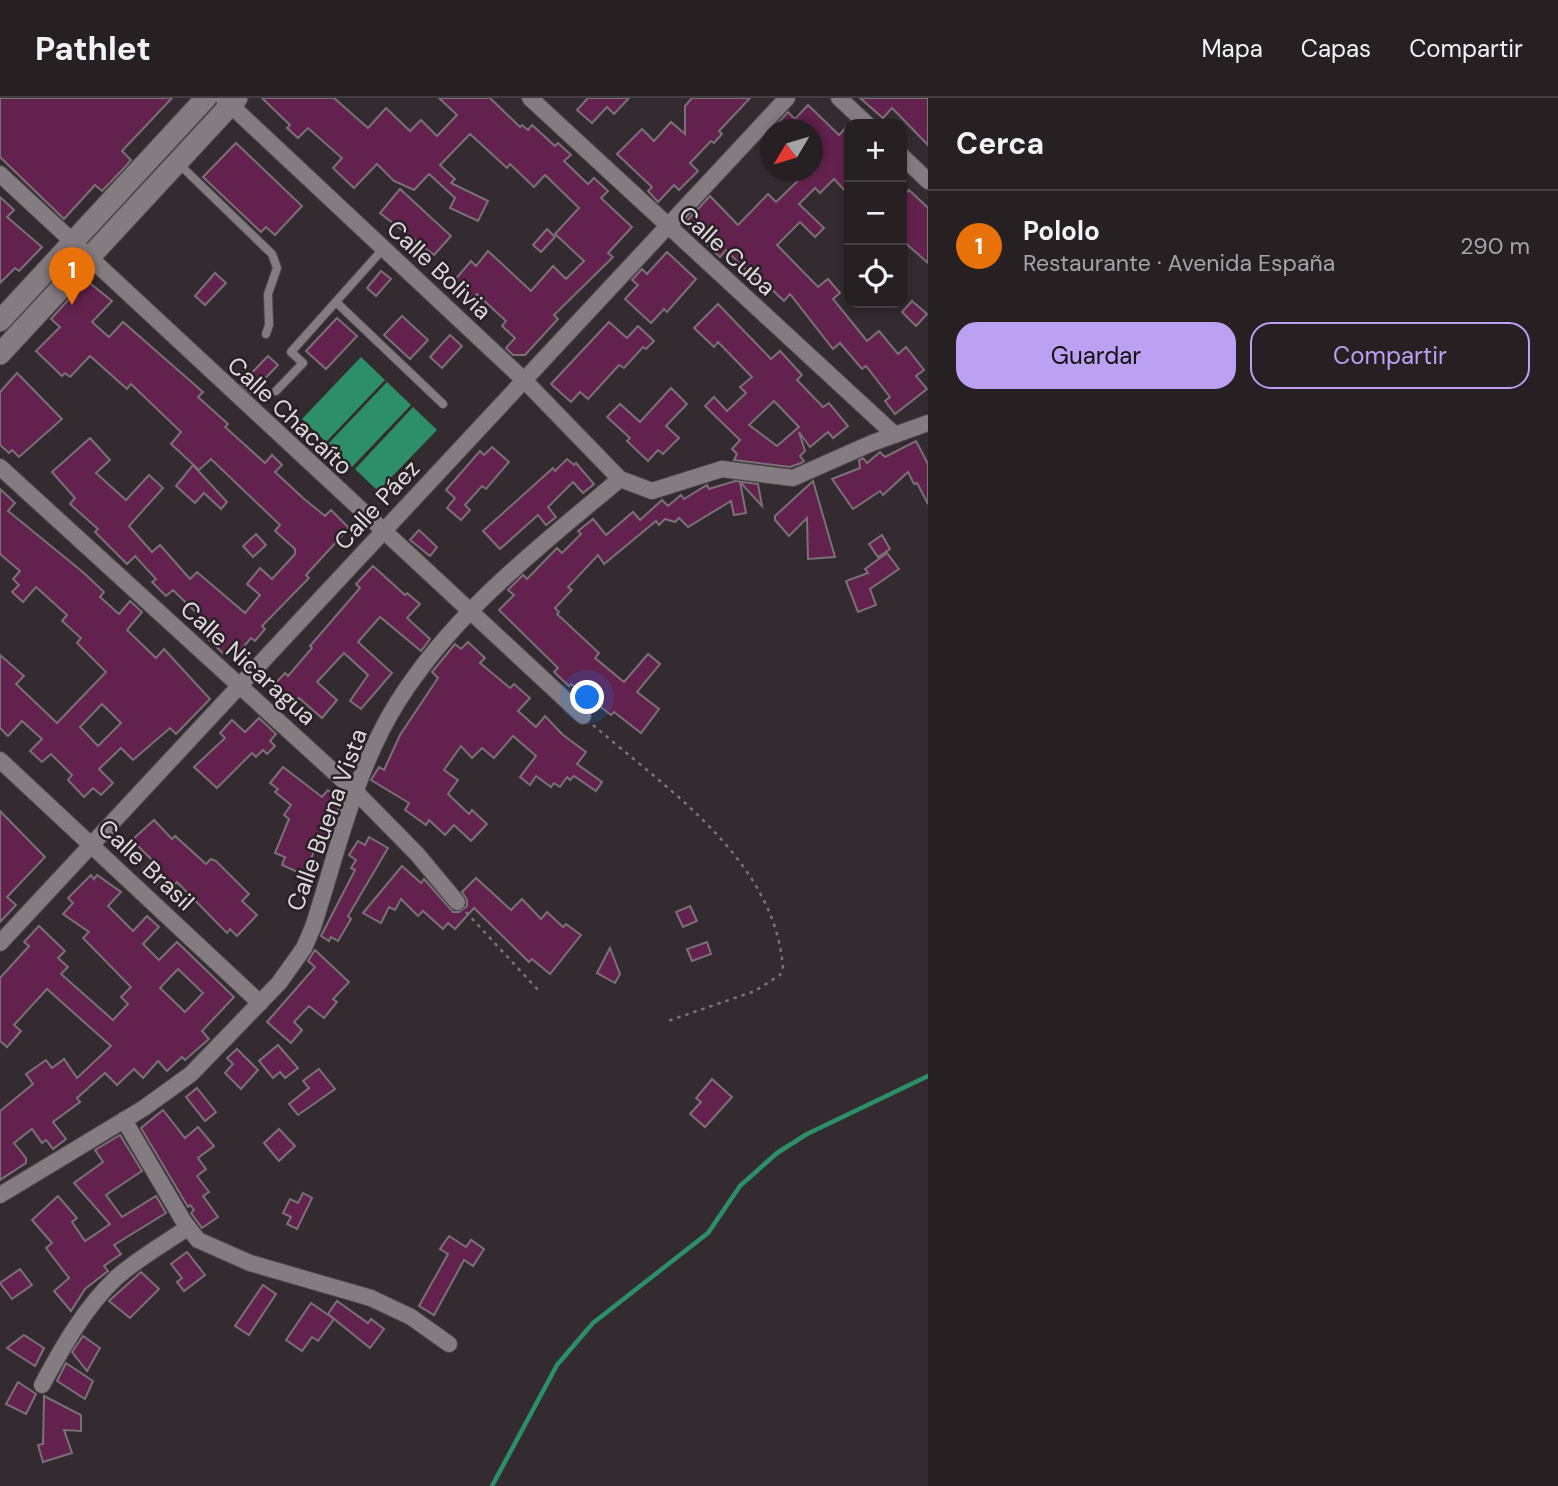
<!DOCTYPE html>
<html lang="es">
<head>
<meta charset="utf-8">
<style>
	:root { --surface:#262023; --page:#2e282b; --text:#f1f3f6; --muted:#a4a3a6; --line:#423e41; --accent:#bca0f2 }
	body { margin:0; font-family:"DM Sans",sans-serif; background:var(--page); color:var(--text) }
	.controls { position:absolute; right:21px; top:21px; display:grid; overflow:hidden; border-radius:14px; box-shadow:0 4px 10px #0003 }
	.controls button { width:63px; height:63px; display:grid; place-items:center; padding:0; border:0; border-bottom:2px solid var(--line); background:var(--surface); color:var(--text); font:35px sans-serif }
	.compass { position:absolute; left:760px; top:21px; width:63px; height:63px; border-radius:50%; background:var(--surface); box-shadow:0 4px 10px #0003; rotate:232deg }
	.you { position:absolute; left:588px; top:600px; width:24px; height:24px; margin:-18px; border:5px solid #fff; border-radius:50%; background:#1a73e8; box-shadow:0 0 0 10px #1a73e833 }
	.badge { display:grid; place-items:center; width:46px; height:46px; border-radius:50%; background:var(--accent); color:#fff; font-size:23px; font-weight:700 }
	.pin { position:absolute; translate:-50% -58px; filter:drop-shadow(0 2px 4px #0008) }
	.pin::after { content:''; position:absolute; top:37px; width:24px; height:21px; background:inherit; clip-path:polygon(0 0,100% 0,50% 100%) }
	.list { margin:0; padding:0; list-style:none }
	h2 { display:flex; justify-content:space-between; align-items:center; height:91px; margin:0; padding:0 28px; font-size:30px }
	h2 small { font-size:23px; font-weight:400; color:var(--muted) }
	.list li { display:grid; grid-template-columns:46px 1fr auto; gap:21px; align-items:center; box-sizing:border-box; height:112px; padding:0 28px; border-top:2px solid var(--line) }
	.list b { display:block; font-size:26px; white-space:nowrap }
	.list p { margin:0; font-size:23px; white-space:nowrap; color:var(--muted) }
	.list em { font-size:23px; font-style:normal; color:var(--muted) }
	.actions { display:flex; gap:14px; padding:21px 28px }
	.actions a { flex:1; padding:16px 0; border:2px solid var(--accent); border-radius:21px; text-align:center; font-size:24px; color:var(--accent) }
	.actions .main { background:var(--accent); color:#111 }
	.icon { flex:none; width:38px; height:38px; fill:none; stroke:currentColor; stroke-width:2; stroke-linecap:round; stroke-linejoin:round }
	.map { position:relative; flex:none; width:928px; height:1388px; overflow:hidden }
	header { display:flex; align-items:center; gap:42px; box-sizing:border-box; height:98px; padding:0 35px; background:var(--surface); border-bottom:2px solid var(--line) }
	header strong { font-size:33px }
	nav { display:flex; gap:38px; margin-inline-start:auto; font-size:24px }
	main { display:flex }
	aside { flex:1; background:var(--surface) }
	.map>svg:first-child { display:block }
	.water { fill:#2c8f69 }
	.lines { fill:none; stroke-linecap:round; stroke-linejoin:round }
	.stream { stroke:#2c8f69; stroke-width:4.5 }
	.building { fill:#63224d; stroke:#7a7176; stroke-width:2; fill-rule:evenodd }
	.lane-casing { stroke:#4d474a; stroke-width:10 }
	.street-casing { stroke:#4d474a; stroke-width:18 }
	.secondary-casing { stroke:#4d474a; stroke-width:23 }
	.path { stroke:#7b7478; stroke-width:2.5; stroke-dasharray:3.5 5; stroke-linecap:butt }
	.lane { stroke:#857c81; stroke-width:8 }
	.street { stroke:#857c81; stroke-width:16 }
	.secondary { stroke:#857c81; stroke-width:21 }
	.labels { text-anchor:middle; stroke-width:5; stroke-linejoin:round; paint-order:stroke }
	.street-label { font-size:24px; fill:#dfdadd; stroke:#292125 }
</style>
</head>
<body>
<header>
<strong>Pathlet</strong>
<nav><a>Mapa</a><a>Capas</a><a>Compartir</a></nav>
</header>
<main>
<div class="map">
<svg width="928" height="1388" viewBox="0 0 928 1388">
	<rect width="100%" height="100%" fill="#332b2f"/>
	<g class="water">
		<path d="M361,259L385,282L326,344L302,321Z"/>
		<path d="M387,284L411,307L352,369L328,346Z"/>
		<path d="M413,309L437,332L378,393L355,371Z"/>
	</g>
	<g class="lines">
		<path class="stream" d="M492,1388L557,1267L593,1225L708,1135L740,1088L777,1055L807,1036L928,978"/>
	</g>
	<g class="building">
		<path d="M0,0H172L122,53L131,62L125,69L102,93L95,87L64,121L0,59Z"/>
		<path d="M262,0H334L368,30L386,10L410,33L421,22L437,38L457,17L439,0H490L520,29L522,27L528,32L532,27L555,48L558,45L571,57L564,63L588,86L594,80L608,93L601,100L632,129L608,155L613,159L554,217L558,221L525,257H513L506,250L515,240L502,228L506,223L477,196L473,201L453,184L471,163L476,168L488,153L531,193L553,168L566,181L584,163L555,136L579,110L545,77L534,89L510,66L507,70L470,36L440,67L455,81L451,85L488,103L478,123L450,110L455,100L429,76L414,92L394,83L377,66L354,90L333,70L342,60L308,30L298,40L287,30L290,27Z"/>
		<path d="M588,0H629L614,16L607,9L592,25L577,12Z"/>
		<path d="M692,0H750L719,33L722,36L714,45L711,43L690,65L698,73L679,92L674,87L658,104L648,93L652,89L617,56L642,31L654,43L671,24L685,36V8Z"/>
		<path d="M860,0H928V47L892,10L883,20Z"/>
		<path d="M808,7L839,37L849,26V97L834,81L820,95L815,90L799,106L824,130L815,139L800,124L777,147L818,189L828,181L840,195L833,201L867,243L879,233L898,256L906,249L924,272L916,278L927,291L895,316L885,303L890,299L866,268L862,271L840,245L833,251L790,196L784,203L762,182L759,185L726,152L720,159L685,125L710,98L738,127L768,96L776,104L807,74H813L818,63L813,58V32H784L778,25L788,14L795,21Z"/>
		<path d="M236,45L302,108L275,137L266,129L261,134L203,79Z"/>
		<path d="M400,91L451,138L434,157L380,115Z"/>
		<path d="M909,92L928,110V165L902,142V99Z"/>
		<path d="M0,99L14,112L7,119L42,149L19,173L15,170L0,185Z"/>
		<path d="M547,131L555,139L541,154L533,147Z"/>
		<path d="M667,154L696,181L667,214L664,211L651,225L625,201L638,187L632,182L642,171L647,176Z"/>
		<path d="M381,173L391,181L376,198L367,190Z"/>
		<path d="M215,175L226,185L205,207L195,198Z"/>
		<path d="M86,182L112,203L92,224L109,239L123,224L203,294L198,299L228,326L225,329L265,365L272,357L282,367L275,374L303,400L325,418L331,412L349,430L306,477L309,480L262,528L265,531L255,543L251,540L239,554L231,548L224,556L209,542L211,540L206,536L211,529L173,492L166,498L152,484L156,481L135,458L127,466L95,434L98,431L70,406L75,400L52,374L90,340L110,362L96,375L126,402L149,377L163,390L129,428L152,454L160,447L190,481L197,474L245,515L260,497L247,486L260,470L272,481L295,456V451L275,433L280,427L211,361L199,372L171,346L181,334L131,286L127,291L90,258L70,279L65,275L62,278L36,253L60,229L51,221Z"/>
		<path d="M912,203L927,216L916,228L902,214Z"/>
		<path d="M718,206L771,261L780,253L802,277L797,282L823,309L829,305L848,328L833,340L828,334L810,349L799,334L805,353L800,358L804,363L801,365L790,369L734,362L737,356L732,351L740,342L705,308L714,299L727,313L746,295L740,289L752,279L718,244L714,249L694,230ZM774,303L799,329L777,348L749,327Z"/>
		<path d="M402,218L428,242L410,261L384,237Z"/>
		<path d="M337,220L357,238L326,271L306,253Z"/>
		<path d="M609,224L627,240L638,228L654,243L646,251L643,249L624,270L619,267L588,301L580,294L571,304L551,286Z"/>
		<path d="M450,237L462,248L442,270L430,259Z"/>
		<path d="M268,258L278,267L251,295L241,286Z"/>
		<path d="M17,275L62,321L19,359L12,352L9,355L0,347V294Z"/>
		<path d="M671,290L687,306L666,328L679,340L663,356L658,352L648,363L627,343L630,340L607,319L620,306L640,324Z"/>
		<path d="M916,343L928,366V406L917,385L914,386L908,374L883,397L880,393L853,411L832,381L860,370L859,362L863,360L867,365L880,354L885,359Z"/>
		<path d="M492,349L509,364L486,391L482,388L465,407L470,412L461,422L447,410L455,400L446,392L480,353L484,357Z"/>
		<path d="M567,361L574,367L576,365L594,386L583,395L573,384L548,409L556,419L546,427L538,417L500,451L483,433L553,370L555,373Z"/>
		<path d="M193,367L227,404L221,411L204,395L195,405L176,388Z"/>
		<path d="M735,383L758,386L762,408L740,384L746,415L734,417L731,403L688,429L679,420L675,424L665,421L659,427L656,423L604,466L598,457L568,489L572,492L555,510L559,514L557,516L599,555L595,560L624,584L648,556L660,566L637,594L659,611L641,635L614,614L611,617L571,586L569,588L554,574L558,570L499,512L514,497L508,492L523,477L527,481L557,450L562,455L581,436L578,433L593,421L606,437L633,414L640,422L662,402L668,408L681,397L684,401L707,387L709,391Z"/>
		<path d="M813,383L817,397L835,459L808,461L807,420L789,438L775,422V418Z"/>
		<path d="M0,391L15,405L8,413L84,475L104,494L100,499L119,516L130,503L142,514L127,532L156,560L164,551L210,601L176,636L170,630L133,662L121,650L99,671L113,685L101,697L93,690L84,699L68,682L72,677L51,656L42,664L30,653L42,641L22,623L8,638L0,630V557L24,578L16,586L57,625L106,574L77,545L81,540L62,523L67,517L36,489L23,504L12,494L19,487L13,481L20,473L0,456ZM102,606L121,625L98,648L80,629Z"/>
		<path d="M419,432L437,449L430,458L410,442Z"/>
		<path d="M256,436L266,447L253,459L243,448Z"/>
		<path d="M882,437L890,451L878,459L869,446Z"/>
		<path d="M887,455L899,471L870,491L876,507L858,514L846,483L868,475L865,471Z"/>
		<path d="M373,468L405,497L407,495L420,506L407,520L430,541L421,553L380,519L358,544L392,575L361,611L350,603L368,577L344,555L317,584L337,602L322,620L299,600L294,606L273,588L285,575L288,578L312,550L310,548L360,490L356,486Z"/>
		<path d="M468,544L485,560L480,565L510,590L514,586L530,600L518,613L536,629L545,618L563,637L586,654L577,666L602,684L596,693L574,678L570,682L567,679L560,689L554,685L551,689L536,678L530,687L520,679L536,658L513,638L494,660L482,650L472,660L461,648L444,672L458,682L448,696L469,716L472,712L487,726L471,743L454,727L445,737L429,722L426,727L405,712L409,705L371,682L379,669L384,672L400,637L438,580L432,574L455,546L461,551Z"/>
		<path d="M259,620L276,636L270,643L275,648L267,656L263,652L256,659L252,655L217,690L194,669L225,640L220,635L232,622L245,634Z"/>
		<path d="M283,669L322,699L328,692L341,702L331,735L322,746L318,744L304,777L282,767L285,759L275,755L289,721L284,717L291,707L275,694L278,691L270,685Z"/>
		<path d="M0,713L45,759L7,799L16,807L0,824Z"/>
		<path d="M154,722L172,741L175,738L206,766L211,761L216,763L249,796L242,803L257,817L237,838L230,831L227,835L177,784L172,790L162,780L157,786L142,772L152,762L132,742Z"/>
		<path d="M369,739L388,750L348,818L351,821L338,843L331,839L329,843L321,838L355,772L351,770L356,762L349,757L358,743L365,747Z"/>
		<path d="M402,768L421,785L424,781L453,814H459L467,808V802L462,794L476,780L511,812L522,801L541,821L547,814L563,829L566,826L581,837L550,876L532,861L529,864L474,810L455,831L448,825L443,831L423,813L418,818L401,801L395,812L389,809L381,825L363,815Z"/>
		<path d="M91,777L94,781L97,777L121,794L108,808L133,833L147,818L159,829L143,846L159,862L177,844L234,899L202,933L209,941L185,962L182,959L167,973L158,963L143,980L134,971L117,987L105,975L77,1000L80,1004L53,1024L66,1041L53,1051L46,1042L42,1045L32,1031L14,1045L26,1060V1065L0,1082V1013L33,986L26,976L46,962L52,970L64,961L77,980L111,948L47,891L14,927L21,933L7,949L0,943V880L29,848L24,844L39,828L65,853L58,860L68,869L61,876L113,922L128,906L121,899L131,889L83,840L89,834L63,816L73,805L68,800ZM178,871L203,895L185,914L160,890Z"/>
		<path d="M690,808L697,823L683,829L676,814Z"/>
		<path d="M707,844L711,856L692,863L687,851Z"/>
		<path d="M610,850L620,876L615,885L597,875Z"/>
		<path d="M315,852L349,884L333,901L337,904L324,920L309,908L294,924L302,932L291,945L267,924L315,869L308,863Z"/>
		<path d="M278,947L298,970L285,980L280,974L273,980L259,963Z"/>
		<path d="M237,951L258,972L241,991L225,975L233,966L227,960Z"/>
		<path d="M319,971L335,991L298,1017L289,1006L309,990L303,983Z"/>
		<path d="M712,981L732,999L705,1029L690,1016L701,1004L696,1000Z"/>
		<path d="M197,990L216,1014L205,1023L186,999Z"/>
		<path d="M163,1012L185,1040L198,1029L214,1048L198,1060L206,1071L197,1078L209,1094L203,1098L218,1119L202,1130L191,1115L194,1112L190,1107L188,1109L141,1030Z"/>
		<path d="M279,1031L295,1048L279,1063L264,1045Z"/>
		<path d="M120,1037L142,1073L106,1097L122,1119L156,1098L166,1115L114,1147L121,1156L104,1168L108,1173L85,1191L71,1213L54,1193L69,1180L46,1150L52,1145L32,1122L58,1098L77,1120L72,1124L85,1143L110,1126L74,1085L103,1064L95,1052Z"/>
		<path d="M303,1095L312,1100L297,1131L287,1126L291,1119L283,1115L290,1101L298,1105Z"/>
		<path d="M449,1138L466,1149L471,1142L484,1151L473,1168L464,1162L434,1217L419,1208L448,1156L440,1151Z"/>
		<path d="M187,1154L205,1177L184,1193L177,1184L182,1180L171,1166Z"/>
		<path d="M20,1171L32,1187L12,1201L0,1185Z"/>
		<path d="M141,1174L159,1191L130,1220L109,1203Z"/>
		<path d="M263,1187L276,1196L249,1237L235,1228Z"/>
		<path d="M337,1203L368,1225L371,1221L384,1231L370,1250L328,1216Z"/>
		<path d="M311,1205L334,1221L318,1243L312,1239L302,1253L286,1242Z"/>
		<path d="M24,1237L44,1250L35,1268L7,1250Z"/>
		<path d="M83,1238L100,1250L87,1273L72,1254Z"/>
		<path d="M66,1265L93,1283L85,1301L57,1283Z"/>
		<path d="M18,1284L36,1296L26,1316L6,1306Z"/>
		<path d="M44,1298L81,1317V1333L64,1332L72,1355L43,1364L38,1347L43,1346Z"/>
	</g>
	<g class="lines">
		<g class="lane-casing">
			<g id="lane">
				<path d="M179,66L272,156L277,170L268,196L269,227L266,236"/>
				<path d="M336,204L443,306"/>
				<path d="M276,293L303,265L291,254L383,151"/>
			</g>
		</g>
		<g class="street-casing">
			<g id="street">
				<path d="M223,0L524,282L620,381L652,393L722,371L793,380L872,345L928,325"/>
				<path d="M530,0L895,337"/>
				<path d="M839,0L867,26"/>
				<path d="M902,58L928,83"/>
				<path d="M0,76L583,618"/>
				<path d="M0,369L357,695L417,756L457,804"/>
				<path d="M0,662L260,905"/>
				<path d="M0,845L787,0"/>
				<path d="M124,1022L184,1124L198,1142L250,1165L371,1200L411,1219L449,1246"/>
				<path d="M0,1097L144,1010L191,976L279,885L304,850L313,829C337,755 355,672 397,605C454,514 539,449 620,381"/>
				<path d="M42,1287C62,1250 85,1209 116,1180C137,1161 164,1146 187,1130"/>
			</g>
		</g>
		<g class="secondary-casing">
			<g id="secondary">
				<path d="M0,223L206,0"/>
				<path d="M0,256L237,0"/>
			</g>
		</g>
		<g class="path">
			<path d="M593,627C667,691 776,763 783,871L780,877L755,893L668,923"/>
			<path d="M466,814L539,893"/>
		</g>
		<use href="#lane" class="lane"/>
		<use href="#street" class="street"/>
		<use href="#secondary" class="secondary"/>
	</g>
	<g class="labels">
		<g class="street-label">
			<text transform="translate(727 153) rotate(42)" y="8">Calle Cuba</text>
			<text transform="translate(439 172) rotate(43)" y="8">Calle Bolivia</text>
			<text transform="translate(290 318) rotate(43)" y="8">Calle Chacaíto</text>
			<text transform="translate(377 407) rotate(-47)" y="8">Calle Páez</text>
			<text transform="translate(248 565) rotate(42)" y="8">Calle Nicaragua</text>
			<text transform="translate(327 722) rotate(-70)" y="8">Calle Buena Vista</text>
			<text transform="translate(146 767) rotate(43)" y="8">Calle Brasil</text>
		</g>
	</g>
</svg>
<div class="controls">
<button>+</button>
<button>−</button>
<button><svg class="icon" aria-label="locate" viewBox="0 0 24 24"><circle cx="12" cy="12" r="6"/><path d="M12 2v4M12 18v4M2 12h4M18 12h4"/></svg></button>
</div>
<svg class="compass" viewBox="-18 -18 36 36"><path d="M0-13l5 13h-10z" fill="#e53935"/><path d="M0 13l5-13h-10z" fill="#a4a3a6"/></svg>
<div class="you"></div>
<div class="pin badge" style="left:72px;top:207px;background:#e8710a">1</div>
</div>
<aside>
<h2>Cerca<small></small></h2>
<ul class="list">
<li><span class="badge" style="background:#e8710a">1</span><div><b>Pololo</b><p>Restaurante · Avenida España</p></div><em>290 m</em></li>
</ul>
<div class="actions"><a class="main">Guardar</a><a>Compartir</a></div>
</aside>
</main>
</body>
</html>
